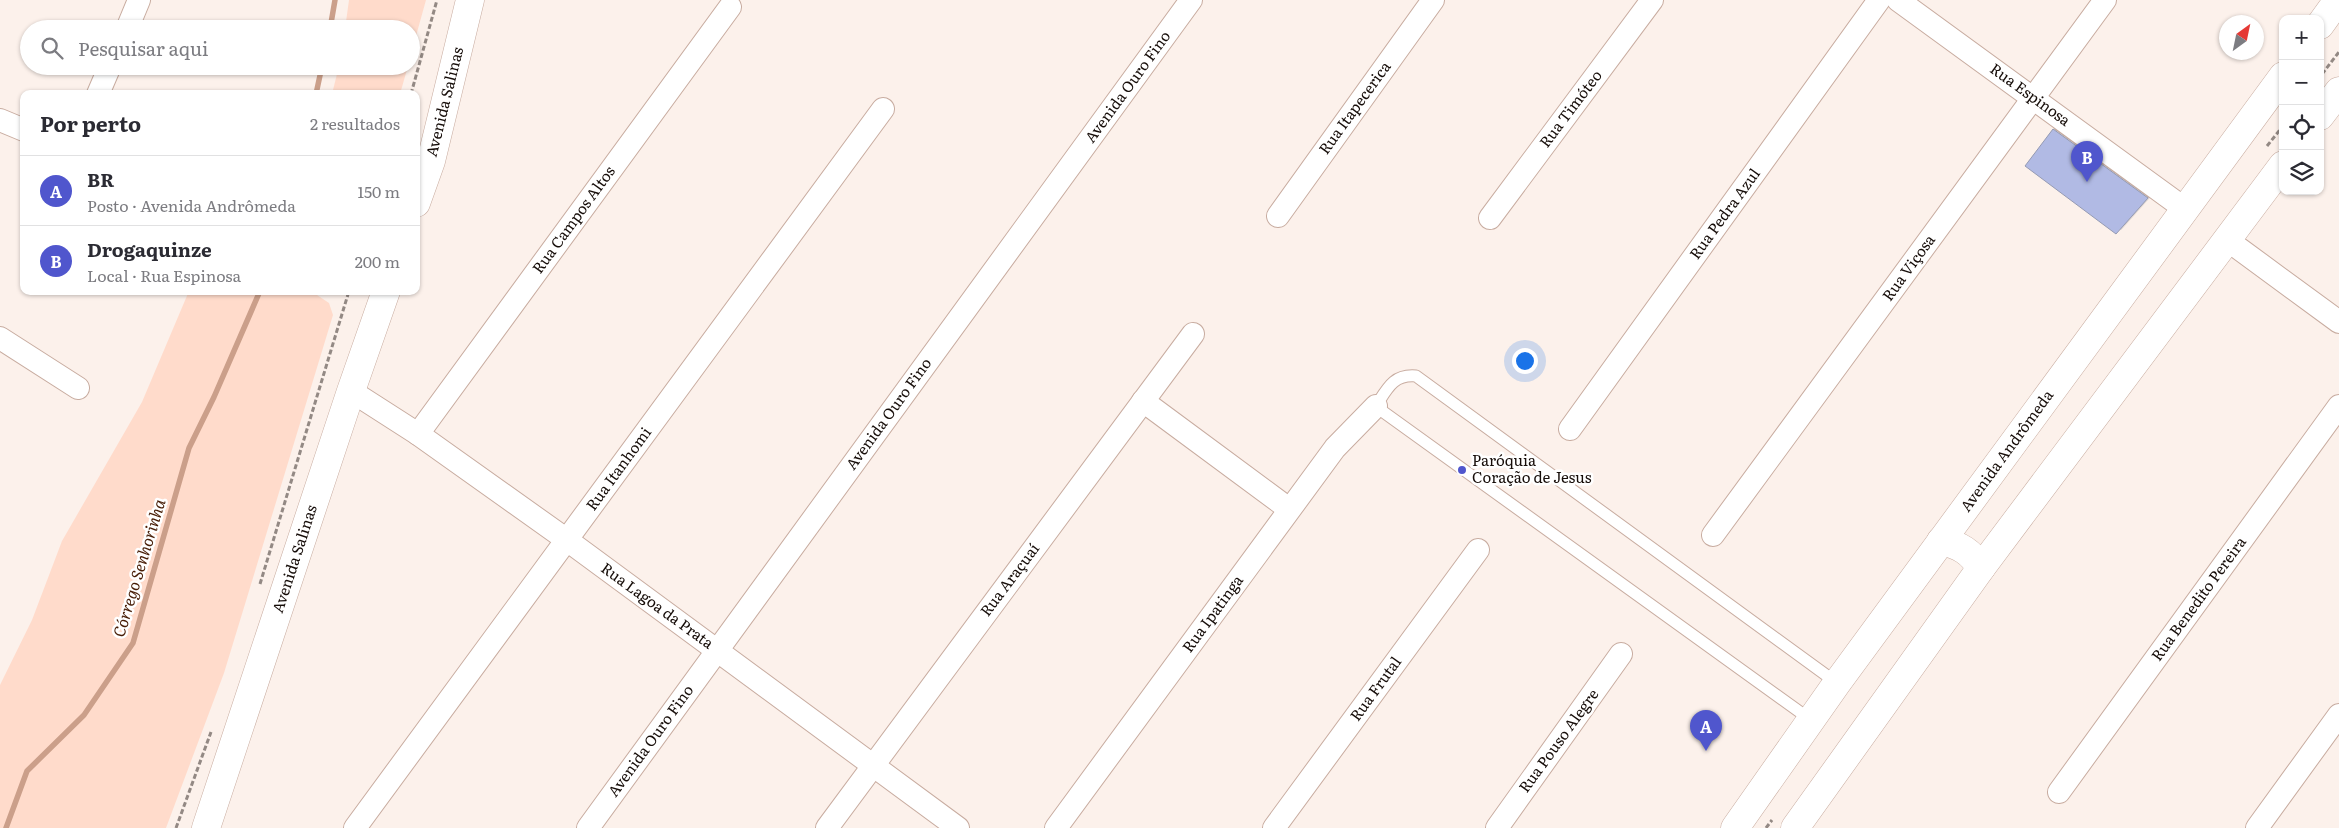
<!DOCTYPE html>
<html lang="pt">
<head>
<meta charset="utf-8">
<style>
	:root { --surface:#fff; --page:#f7f7f7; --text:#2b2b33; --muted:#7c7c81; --line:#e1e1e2; --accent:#5056cd }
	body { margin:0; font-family:Literata,serif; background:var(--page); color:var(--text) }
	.controls { position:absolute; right:15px; top:15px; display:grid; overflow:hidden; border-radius:10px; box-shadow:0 1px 4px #0004 }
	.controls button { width:45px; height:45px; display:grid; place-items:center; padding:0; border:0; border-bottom:1px solid var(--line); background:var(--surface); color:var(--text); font:25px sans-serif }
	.compass { position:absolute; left:2219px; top:15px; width:45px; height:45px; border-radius:50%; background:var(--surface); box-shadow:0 1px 4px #0004; rotate:33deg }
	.you { position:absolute; left:1524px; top:360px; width:18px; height:18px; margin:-12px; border:4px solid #fff; border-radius:50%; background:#1a73e8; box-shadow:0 0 0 8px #1a73e833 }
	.badge { display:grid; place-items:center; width:32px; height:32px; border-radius:50%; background:var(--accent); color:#fff; font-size:16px; font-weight:700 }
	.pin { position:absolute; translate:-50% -41px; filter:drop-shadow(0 1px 2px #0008) }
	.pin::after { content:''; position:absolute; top:26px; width:18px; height:15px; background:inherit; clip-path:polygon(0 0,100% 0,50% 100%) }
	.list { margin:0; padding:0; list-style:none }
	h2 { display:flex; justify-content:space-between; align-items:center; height:65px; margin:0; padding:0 20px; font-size:21px }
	h2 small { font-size:16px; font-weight:400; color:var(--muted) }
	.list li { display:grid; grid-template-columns:32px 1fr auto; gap:15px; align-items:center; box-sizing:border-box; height:70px; padding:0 20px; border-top:1px solid var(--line) }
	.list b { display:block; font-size:19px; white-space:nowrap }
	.list p { margin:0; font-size:16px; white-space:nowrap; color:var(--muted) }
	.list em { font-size:16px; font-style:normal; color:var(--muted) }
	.icon { flex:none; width:28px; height:28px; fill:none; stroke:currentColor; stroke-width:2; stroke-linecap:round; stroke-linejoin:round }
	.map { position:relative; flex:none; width:2339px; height:828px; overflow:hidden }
	.search { position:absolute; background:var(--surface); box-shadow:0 1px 4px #0004; left:20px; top:20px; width:400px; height:55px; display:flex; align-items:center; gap:12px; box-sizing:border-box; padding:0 18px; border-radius:28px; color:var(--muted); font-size:19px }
	.panel { position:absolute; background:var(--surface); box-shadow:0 1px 4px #0004; left:20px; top:90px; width:400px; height:205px; border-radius:10px }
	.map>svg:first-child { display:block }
	.green { fill:#ffdbcb }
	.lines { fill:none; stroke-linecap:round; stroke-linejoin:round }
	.stream { stroke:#cb9f8a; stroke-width:5.5 }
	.building { fill:#b1bae4; stroke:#959bb3; filter:url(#shadow) }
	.service-casing { stroke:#c8aca0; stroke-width:13 }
	.minor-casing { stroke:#c8aca0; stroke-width:24 }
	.tertiary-casing { stroke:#c8aca0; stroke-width:29 }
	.secondary-casing { stroke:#c8aca0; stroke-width:29 }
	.path { stroke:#938984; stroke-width:3; stroke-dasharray:5 2.5; stroke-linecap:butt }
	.service { stroke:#fff; stroke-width:11 }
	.minor { stroke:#fff; stroke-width:22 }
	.tertiary { stroke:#fff; stroke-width:28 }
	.secondary { stroke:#fff; stroke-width:28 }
	.poi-dot { fill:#5056cd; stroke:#fff; stroke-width:2 }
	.labels { text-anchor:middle; stroke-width:5; stroke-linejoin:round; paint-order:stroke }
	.street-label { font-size:15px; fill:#160d09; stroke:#fff }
	.poi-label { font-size:15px; fill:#160d09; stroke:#fff; text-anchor:start }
	.water-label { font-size:16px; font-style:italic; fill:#471d06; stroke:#fff }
</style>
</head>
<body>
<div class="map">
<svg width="2339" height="828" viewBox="0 0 2339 828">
	<defs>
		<filter id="shadow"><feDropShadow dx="4.5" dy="-4.5" stdDeviation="0" flood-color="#0004"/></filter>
	</defs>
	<rect width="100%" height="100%" fill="#fcf1eb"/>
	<g class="green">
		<path d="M349,0H426L411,54V29H345Z"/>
		<path d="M339,66H408L400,94H332Z"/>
		<path d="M189,291H311L329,303L333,315L224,673L166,828H0V685L32,620L62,541L142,402Z"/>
	</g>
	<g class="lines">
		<g class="stream">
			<path d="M330,29L335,0"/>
			<path d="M316,94L322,66"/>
			<path d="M6,828L27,771L84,715L133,643L189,448L214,397L260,291"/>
		</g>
	</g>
	<path class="building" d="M2053,129L2148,198L2116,234L2025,166Z"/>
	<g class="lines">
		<g class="service-casing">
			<path id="service" d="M1811,720L1382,411L1376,406C1387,389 1393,374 1416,376L1837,683"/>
		</g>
		<g class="minor-casing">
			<g id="minor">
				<path d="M1898,0L2185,209"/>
				<path d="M127,29L139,0"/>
				<path d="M98,94L110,66"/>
				<path d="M0,120L24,130"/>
				<path d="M1278,216L1433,0"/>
				<path d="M1490,218L1652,0"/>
				<path d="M2226,239L2339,322"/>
				<path d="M0,338L78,388"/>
				<path d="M351,391L418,434L567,540L958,828"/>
				<path d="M1143,401L1289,509"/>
				<path d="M1570,429L1879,0"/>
				<path d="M418,434L730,7"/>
				<path d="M1713,535L2105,0"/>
				<path d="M2059,792L2339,406"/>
				<path d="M355,828L883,109"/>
				<path d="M588,828L1191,0"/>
				<path d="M827,828L1193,334"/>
				<path d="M1056,828L1335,448L1376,406"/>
				<path d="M1274,828L1478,550"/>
				<path d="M1497,828L1621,654"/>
				<path d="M2257,828L2339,715"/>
			</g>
		</g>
		<g class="tertiary-casing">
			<g id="tertiary">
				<path d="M416,203L431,161L470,0"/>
				<path d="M206,828L351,391L386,291"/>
			</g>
		</g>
		<g class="secondary-casing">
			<g id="secondary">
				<path d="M2320,25L2338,0"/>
				<path d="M2320,116L2339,91"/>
				<path d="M1941,541C1960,545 1971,552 1981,568"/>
				<path d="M1735,828L1837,683L2283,76"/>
				<path d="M1795,828L1981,568L2283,165"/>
			</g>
		</g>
		<g class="path">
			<path d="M2322,74L2339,52"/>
			<path d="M411,94L437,0"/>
			<path d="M2267,146L2283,126"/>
			<path d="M260,584L349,291"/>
			<path d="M176,828L211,732"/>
			<path d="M1766,828L1772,820"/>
		</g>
		<use href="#service" class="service"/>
		<use href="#minor" class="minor"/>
		<use href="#tertiary" class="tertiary"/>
		<use href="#secondary" class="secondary"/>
	</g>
	<circle class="poi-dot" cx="1462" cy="470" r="5"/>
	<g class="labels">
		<g class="street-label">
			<text transform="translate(1128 87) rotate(-54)" y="5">Avenida Ouro Fino</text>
			<text transform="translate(2030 95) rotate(36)" y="5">Rua Espinosa</text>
			<text transform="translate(445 102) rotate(-76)" y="5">Avenida Salinas</text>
			<text transform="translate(1355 108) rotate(-54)" y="5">Rua Itapecerica</text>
			<text transform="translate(1571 109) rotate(-53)" y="5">Rua Timóteo</text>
			<text transform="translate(1725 214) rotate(-54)" y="5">Rua Pedra Azul</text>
			<text transform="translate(574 220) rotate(-54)" y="5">Rua Campos Altos</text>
			<text transform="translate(1909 268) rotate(-54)" y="5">Rua Viçosa</text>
			<text transform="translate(889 414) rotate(-54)" y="5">Avenida Ouro Fino</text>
			<text transform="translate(2007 451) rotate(-54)" y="5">Avenida Andrômeda</text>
			<text transform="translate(619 469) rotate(-54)" y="5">Rua Itanhomi</text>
			<text transform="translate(295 559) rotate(-72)" y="5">Avenida Salinas</text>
			<text transform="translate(1010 580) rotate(-53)" y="5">Rua Araçuaí</text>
			<text transform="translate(2199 599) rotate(-54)" y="5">Rua Benedito Pereira</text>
			<text transform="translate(657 606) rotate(36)" y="5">Rua Lagoa da Prata</text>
			<text transform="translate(1213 614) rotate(-54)" y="5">Rua Ipatinga</text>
			<text transform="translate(1376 689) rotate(-54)" y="5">Rua Frutal</text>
			<text transform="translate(651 741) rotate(-54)" y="5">Avenida Ouro Fino</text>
			<text transform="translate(1559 741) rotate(-54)" y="5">Rua Pouso Alegre</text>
		</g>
		<g class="poi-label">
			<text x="1472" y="466">Paróquia<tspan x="1472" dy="17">Coração de Jesus</tspan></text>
		</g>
		<g class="water-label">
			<text transform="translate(139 568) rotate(-73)" y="6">Córrego Senhorinha</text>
		</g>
	</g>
</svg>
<div class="controls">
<button>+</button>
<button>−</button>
<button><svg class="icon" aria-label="locate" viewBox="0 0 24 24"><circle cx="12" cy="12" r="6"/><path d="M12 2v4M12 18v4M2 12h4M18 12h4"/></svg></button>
<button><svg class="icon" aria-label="layers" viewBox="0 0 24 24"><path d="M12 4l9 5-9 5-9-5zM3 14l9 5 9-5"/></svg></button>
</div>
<svg class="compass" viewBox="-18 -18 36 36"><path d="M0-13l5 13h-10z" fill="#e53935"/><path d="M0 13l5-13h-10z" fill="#7c7c81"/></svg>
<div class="you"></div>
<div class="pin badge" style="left:1706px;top:751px">A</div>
<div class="pin badge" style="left:2087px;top:182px">B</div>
<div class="search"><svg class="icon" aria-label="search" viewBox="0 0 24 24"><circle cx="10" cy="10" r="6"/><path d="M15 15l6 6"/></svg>Pesquisar aqui</div>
<section class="panel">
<h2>Por perto<small>2 resultados</small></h2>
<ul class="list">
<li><span class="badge">A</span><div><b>BR</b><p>Posto · Avenida Andrômeda</p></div><em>150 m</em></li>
<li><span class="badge">B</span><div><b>Drogaquinze</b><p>Local · Rua Espinosa</p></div><em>200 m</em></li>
</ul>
</section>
</div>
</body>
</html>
